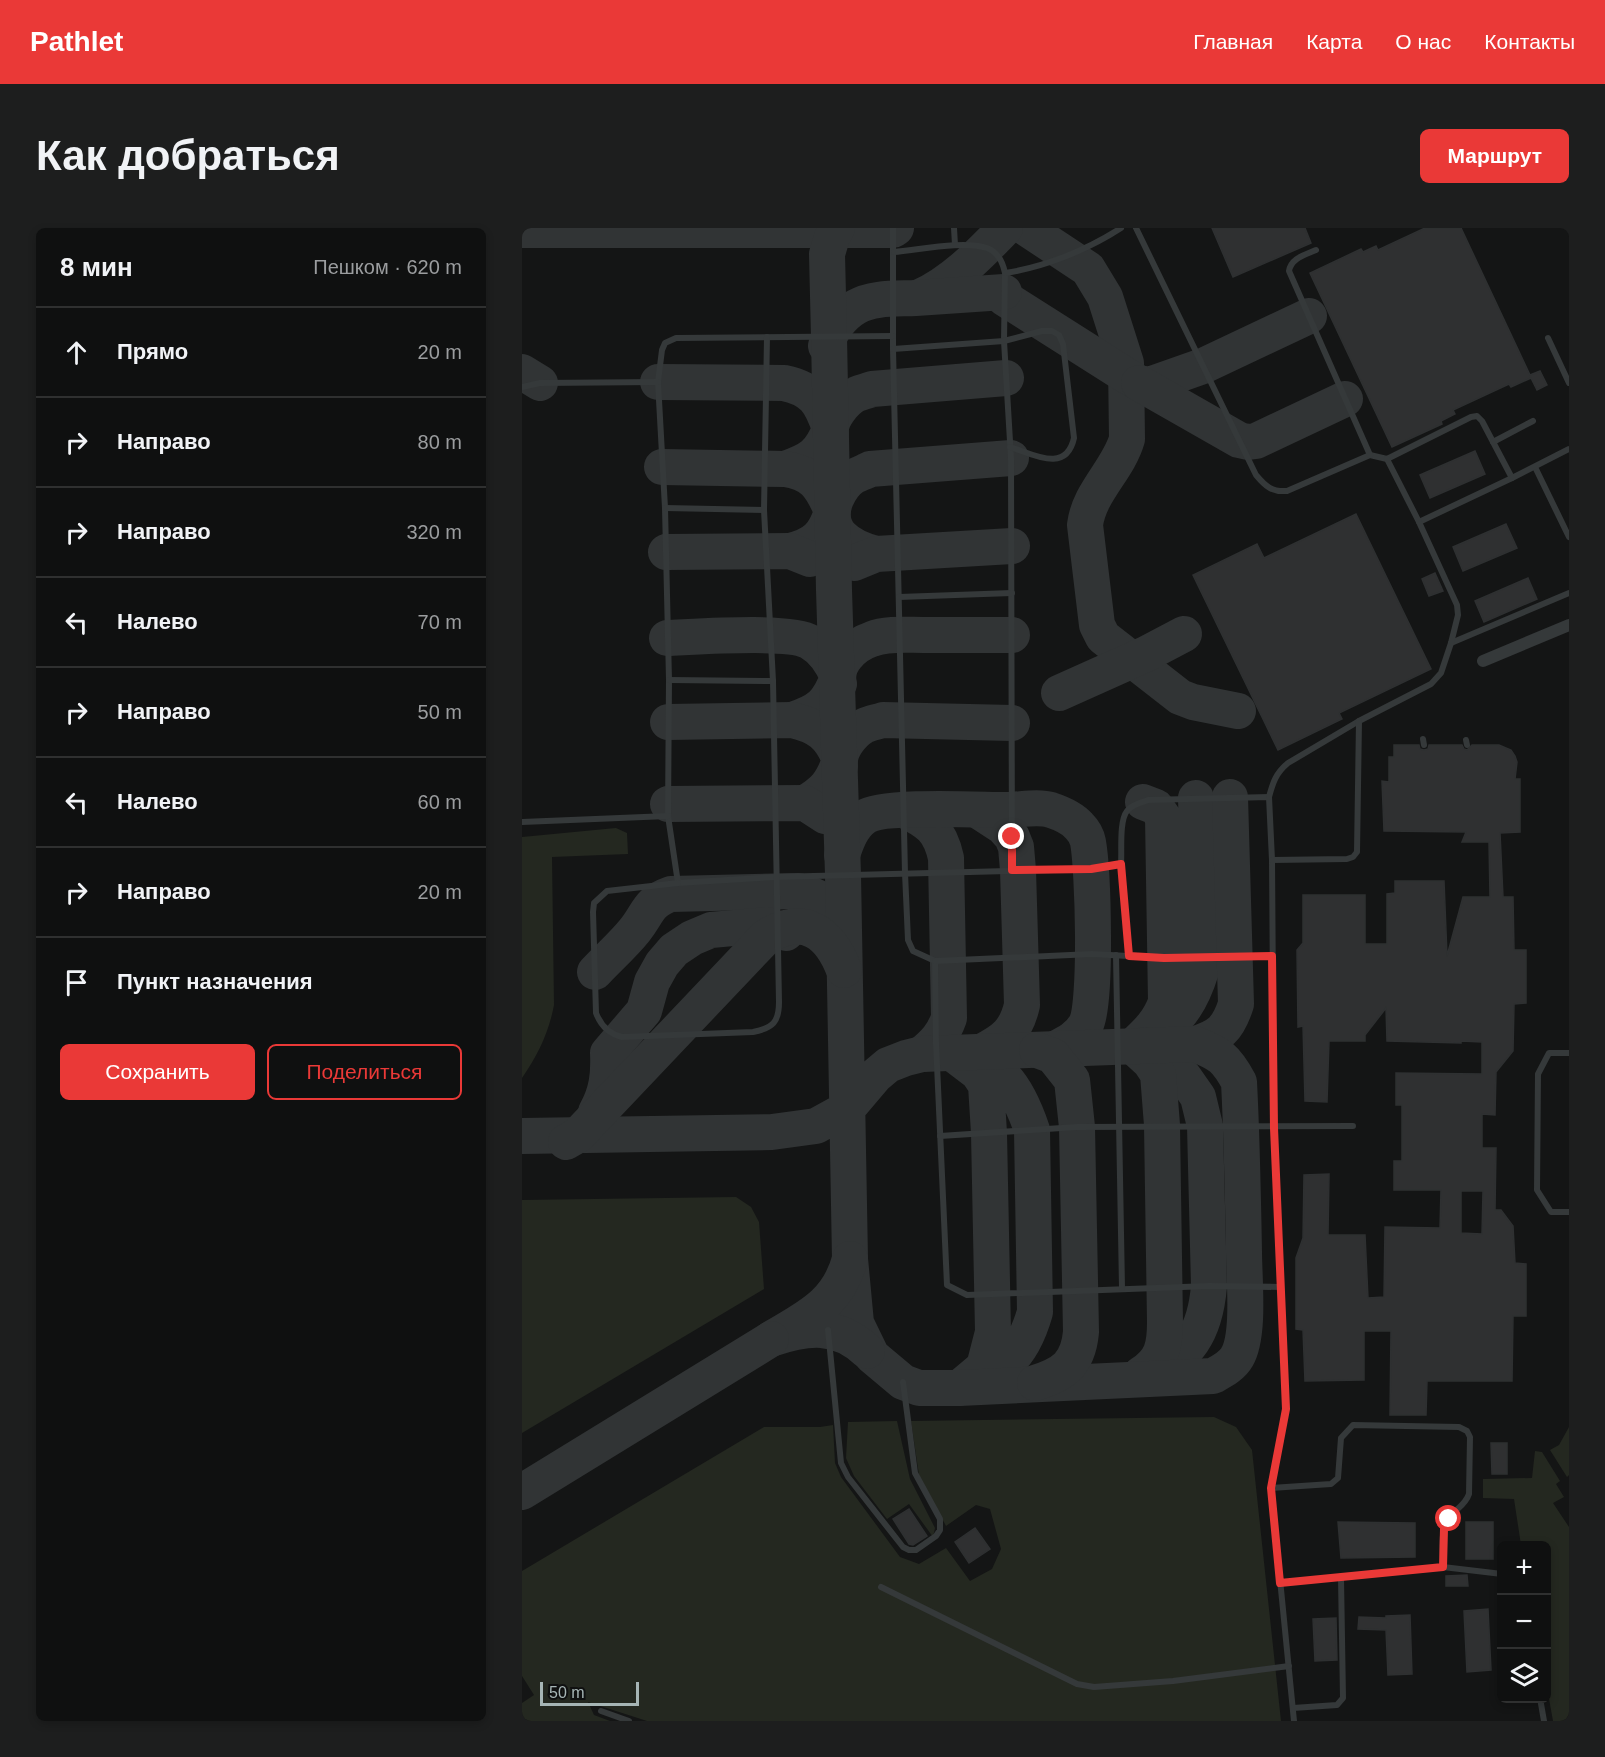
<!DOCTYPE html>
<html lang="ru">
<head>
<meta charset="utf-8">
<style>
	:root { --surface:#0f1010; --page:#1d1e1e; --text:#f1f3f6; --muted:#9b9d9f; --line:#2f3030; --accent:#ea3937 }
	body { margin:0; font-family:Arial,sans-serif; background:var(--page); color:var(--text) }
	.controls { position:absolute; right:18px; bottom:18px; display:grid; overflow:hidden; border-radius:9px; box-shadow:0 3px 9px #0003 }
	.controls button { width:54px; height:54px; display:grid; place-items:center; padding:0; border:0; border-bottom:2px solid var(--line); background:var(--surface); color:var(--text); font:30px sans-serif }
	.scale { position:absolute; left:18px; bottom:15px; width:99px; box-sizing:border-box; padding-left:6px; border:3px solid #a6b5b5; border-top:0; font-size:16px; line-height:21px; white-space:nowrap; color:#a6b5b5; -webkit-text-stroke:4px #0f1010; paint-order:stroke }
	.stop { position:absolute; width:18px; height:18px; margin:-14px; border:4px solid #ea3937; border-radius:50%; background:#fff }
	.stop.end { background:#ea3937; border-color:#fff; box-shadow:0 2px 6px #0008 }
	.list { margin:0; padding:0; list-style:none }
	h2 { display:flex; justify-content:space-between; align-items:center; height:78px; margin:0; padding:0 24px; font-size:26px }
	h2 small { font-size:20px; font-weight:400; color:var(--muted) }
	.list li { display:grid; grid-template-columns:39px 1fr auto; gap:18px; align-items:center; box-sizing:border-box; height:90px; padding:0 24px; border-top:2px solid var(--line) }
	.list b { display:block; font-size:22px; white-space:nowrap }
	.list em { font-size:20px; font-style:normal; color:var(--muted) }
	.actions { display:flex; gap:12px; padding:18px 24px }
	.actions a { flex:1; padding:14px 0; border:2px solid var(--accent); border-radius:9px; text-align:center; font-size:21px; color:var(--accent) }
	.actions .main { background:var(--accent); color:#fff }
	.icon { flex:none; width:33px; height:33px; fill:none; stroke:currentColor; stroke-width:2; stroke-linecap:round; stroke-linejoin:round }
	.map { position:relative; flex:none; width:1047px; height:1493px; overflow:hidden; border-radius:9px }
	header { display:flex; align-items:center; gap:36px; box-sizing:border-box; height:84px; padding:0 30px; background:var(--accent); color:#fff }
	header strong { font-size:28px }
	nav { display:flex; gap:33px; margin-inline-start:auto; font-size:21px }
	.intro { display:flex; align-items:center; justify-content:space-between; box-sizing:border-box; height:144px; padding:0 36px }
	h1 { margin:0; font-size:42px }
	.button { padding:15px 27px; border-radius:9px; background:var(--accent); color:#fff; font-size:21px; font-weight:700 }
	main { display:flex; gap:36px; padding:0 36px }
	aside { flex:1; background:var(--surface); border-radius:9px; box-shadow:0 3px 9px #0003 }
	.map>svg:first-child { display:block }
	.green { fill:#242820 }
	.lines { fill:none; stroke-linecap:round; stroke-linejoin:round }
	.taxiway { stroke:#313435; stroke-width:36 }
	.building { fill:#2f3031; stroke:#2e3031; stroke-width:1.5; fill-rule:evenodd }
	.service { stroke:#35393a; stroke-width:6 }
	.minor { stroke:#35393a; stroke-width:12 }
	.route { stroke:#ea3937; stroke-width:8 }
</style>
</head>
<body>
<header>
<strong>Pathlet</strong>
<nav><a>Главная</a><a>Карта</a><a>О нас</a><a>Контакты</a></nav>
</header>
<div class="intro"><h1>Как добраться</h1><a class="button">Маршрут</a></div>
<main>
<aside>
<h2>8 мин<small>Пешком · 620 m</small></h2>
<ul class="list">
<li><svg class="icon" aria-label="ahead" viewBox="0 0 24 24"><path d="M12 20V5M6 11l6-6 6 6"/></svg><div><b>Прямо</b></div><em>20 m</em></li>
<li><svg class="icon" aria-label="right" viewBox="0 0 24 24"><path d="M7 20v-9h11M14 6l5 5-5 5"/></svg><div><b>Направо</b></div><em>80 m</em></li>
<li><svg class="icon" aria-label="right" viewBox="0 0 24 24"><path d="M7 20v-9h11M14 6l5 5-5 5"/></svg><div><b>Направо</b></div><em>320 m</em></li>
<li><svg class="icon" aria-label="left" viewBox="0 0 24 24"><path d="M17 20v-9H6M10 6l-5 5 5 5"/></svg><div><b>Налево</b></div><em>70 m</em></li>
<li><svg class="icon" aria-label="right" viewBox="0 0 24 24"><path d="M7 20v-9h11M14 6l5 5-5 5"/></svg><div><b>Направо</b></div><em>50 m</em></li>
<li><svg class="icon" aria-label="left" viewBox="0 0 24 24"><path d="M17 20v-9H6M10 6l-5 5 5 5"/></svg><div><b>Налево</b></div><em>60 m</em></li>
<li><svg class="icon" aria-label="right" viewBox="0 0 24 24"><path d="M7 20v-9h11M14 6l5 5-5 5"/></svg><div><b>Направо</b></div><em>20 m</em></li>
<li><svg class="icon" aria-label="arrive" viewBox="0 0 24 24"><path d="M6 21V4h12l-3 4 3 4H6"/></svg><div><b>Пункт назначения</b></div></li>
</ul>
<div class="actions"><a class="main">Сохранить</a><a>Поделиться</a></div>
</aside>
<div class="map">
<svg width="1047" height="1493" viewBox="0 0 1047 1493">
	<rect width="100%" height="100%" fill="#141515"/>
	<g class="green">
		<path d="M94,600L105,605L106,626L30,629L32,777C27,804 16,827 0,850V609Z"/>
		<path d="M214,969L229,979L237,994L242,1061L0,1205V972Z"/>
		<path d="M692,1189L714,1199L730,1222L759,1493H125L66,1474L72,1487L88,1493H0V1475L12,1467L0,1448V1343L242,1199H298L311,1197L313,1235L319,1249L378,1329L397,1336L424,1320L448,1353L470,1341L479,1321L468,1281L454,1277L424,1298L397,1247L389,1193Z"/>
		<path d="M375,1193L388,1251L413,1300L411,1309L387,1276L365,1291L332,1248L324,1230L326,1194Z"/>
		<path d="M1047,1199V1247L1045,1249L1028,1222L1037,1217Z"/>
		<path d="M1013,1223L1020,1224L1038,1253L1034,1256L1042,1269L1031,1275L1047,1299V1493H1031L1024,1454V1318L999,1317L992,1271L961,1270V1251L1010,1250Z"/>
	</g>
	<g class="lines">
		<g class="taxiway">
			<path d="M504,0L566,41L583,69L604,135L605,211C596,242 567,264 563,297L575,397L581,409L658,469L671,474L716,483"/>
			<path d="M0,2H371L374,0"/>
			<path d="M398,69C431,54 458,26 483,0"/>
			<path d="M482,70L605,148L617,155L627,157L681,138L787,88"/>
			<path d="M304,118C308,103 320,87 334,79C351,69 375,71 394,70C423,68 453,66 482,64"/>
			<path d="M0,144L18,155"/>
			<path d="M136,154L262,155C291,161 299,174 308,201C298,226 289,232 263,241"/>
			<path d="M617,155L717,212L726,214L734,213L823,171"/>
			<path d="M309,206C307,191 323,172 335,166C340,164 345,163 350,161L484,150"/>
			<path d="M140,239L263,241C291,245 299,258 310,283C303,307 293,317 268,323"/>
			<path d="M144,324L268,323L288,331"/>
			<path d="M354,326C327,319 301,303 314,271C318,262 323,254 331,249C336,246 343,244 348,241L489,230"/>
			<path d="M332,335L354,326L490,318"/>
			<path d="M145,410C173,409 268,402 288,414C302,422 310,435 316,449C306,476 297,483 270,492"/>
			<path d="M317,456C312,435 332,417 350,411C365,405 385,407 401,407C430,407 460,407 490,407"/>
			<path d="M537,465L624,426L662,406"/>
			<path d="M146,494L270,492C296,498 308,507 318,532C310,555 303,563 283,575"/>
			<path d="M318,538C316,522 330,505 342,498C348,495 355,494 361,492L490,495"/>
			<path d="M621,574L634,579L641,589L644,774C637,794 626,804 611,818C650,799 666,785 679,743L674,570"/>
			<path d="M146,576L283,575L303,588"/>
			<path d="M382,582C407,594 418,602 424,630L427,790C421,807 413,815 400,826"/>
			<path d="M458,584L481,599L490,609L494,619L496,642L500,777C494,803 483,812 459,824"/>
			<path d="M320,627C325,612 330,598 343,589C360,577 458,582 484,582C498,582 516,578 529,582C538,585 551,591 557,598C561,602 565,609 566,614C571,642 575,774 564,796C557,809 545,815 533,821"/>
			<path d="M73,744C86,730 101,717 113,702C127,684 126,674 149,666L277,663C305,669 313,682 322,708"/>
			<path d="M673,816C698,808 706,801 714,776L708,569"/>
			<path d="M622,817L647,834L662,849L676,869L683,898L687,1058C683,1106 667,1127 625,1151"/>
			<path d="M614,821L628,834L636,846L640,897L643,1094C643,1118 640,1133 619,1146"/>
			<path d="M431,826C479,833 495,858 510,902L513,1084C499,1133 481,1141 437,1160L462,1139L471,1104L467,905L464,857L456,845Z"/>
			<path d="M74,884C85,864 87,847 86,825L122,783L130,754L140,736L152,722L170,710L189,702L245,697L264,705"/>
			<path d="M0,908L250,904L294,898L325,881L353,848L366,837L384,830L400,826L673,816C698,826 704,830 717,854C720,911 721,968 722,1024C722,1050 728,1107 715,1129C710,1138 700,1143 691,1148L437,1160H397L381,1154L350,1128L334,1095L328,1031L321,647L312,362L307,109L305,26L310,9L315,0"/>
			<path d="M44,914L56,907L244,709C282,685 308,705 322,742"/>
			<path d="M328,1031C316,1076 286,1089 249,1111C285,1099 315,1095 345,1123"/>
			<path d="M513,1155C542,1146 556,1136 559,1104L555,899L550,852L531,828L515,822"/>
			<path d="M0,1264L249,1111"/>
		</g>
	</g>
	<g class="building">
		<path d="M690,0H783L789,15L711,49Z"/>
		<path d="M903,0H939L1008,147L1018,143L1025,157L1015,162L1009,150L989,159L987,156L931,182L933,186L919,193L920,196L870,219L788,45L839,21L841,24L854,18L856,22Z"/>
		<path d="M953,223L963,246L908,270L898,247Z"/>
		<path d="M834,286L909,441L817,485L820,491L756,522L671,347L735,316L742,330Z"/>
		<path d="M984,296L995,320L941,343L931,319Z"/>
		<path d="M913,345L921,363L907,368L900,351Z"/>
		<path d="M1006,350L1015,371L962,394L953,373Z"/>
		<path d="M872,517H897L898,521L902,522L906,521L907,517H940L942,521L945,522L950,517H977L989,522L993,528L995,534L993,551H998V604L978,605L981,669H991L992,722H1004V775L992,776L991,823L974,844L973,887L960,886V920H974L973,982H979L991,998L993,1035L1004,1036V1088H991L990,1153H905L904,1187H868L869,1103H842V1152L783,1153L781,1102L774,1101V1030L781,1010L782,947L807,946L806,1007H843L846,1070L862,1069L863,999L918,1000L919,962H872V933H880V877H874V845L960,846V814L939,813V815L865,813L864,780L843,807V813H807L805,874L783,873L781,798L776,799L775,722L781,715V667H843V716H865V666L873,665V653H922L925,728L941,669H968L967,614H940L944,604L862,603L860,553L867,554V529H872ZM939,963H961L960,1006L939,1005Z"/>
		<path d="M969,1215H985V1246H970Z"/>
		<path d="M387,1281L405,1308L391,1317L387,1316L371,1291Z"/>
		<path d="M816,1294L893,1295V1329L819,1330Z"/>
		<rect x="944" y="1294" width="27" height="37"/>
		<path d="M453,1300L468,1321L447,1335L433,1314Z"/>
		<path d="M945,1347L946,1358H924V1348Z"/>
		<path d="M966,1381L969,1442L945,1444L942,1383Z"/>
		<path d="M888,1387L890,1446L866,1447L864,1402L836,1401L837,1389L864,1390V1388Z"/>
		<path d="M814,1390L815,1432L793,1433L791,1391Z"/>
	</g>
	<g class="lines">
		<g class="service">
			<path d="M371,0V121L383,645L386,712L391,723L413,733L414,815L425,1057L445,1067L687,1058L759,1059L764,1181L749,1260L772,1493"/>
			<path d="M432,0L433,17"/>
			<path d="M614,0L734,247C744,259 750,264 765,263L848,227L865,231L949,189L955,188L960,193L990,250"/>
			<path d="M794,22C783,27 769,30 767,43L848,227"/>
			<path d="M372,24C397,22 441,12 465,20C476,24 481,35 483,45L482,113L489,230L490,643"/>
			<path d="M483,45C523,39 565,22 599,0"/>
			<path d="M371,108L154,110L143,115L140,122L136,154L143,280L147,452L146,588L156,655L253,649L569,641L599,636C600,623 597,593 605,583C610,576 619,575 626,572L747,569L750,632L752,900L759,1059"/>
			<path d="M1026,110L1047,155"/>
			<path d="M371,121L482,113L520,103H530L537,107L541,116L552,210C544,246 511,226 488,219"/>
			<path d="M0,159L18,155L136,154"/>
			<path d="M971,214L1011,193"/>
			<path d="M1013,239L1047,309"/>
			<path d="M143,280L242,282"/>
			<path d="M897,294L990,250L1047,221"/>
			<path d="M377,369L490,365"/>
			<path d="M929,415L1047,365"/>
			<path d="M147,452L251,453"/>
			<path d="M901,511L902,517"/>
			<path d="M944,512L945,517"/>
			<path d="M747,569C751,554 754,545 766,535L837,493L909,456L919,445L929,415L936,387L935,377L897,294L865,231"/>
			<path d="M0,594L146,588"/>
			<path d="M750,632L825,631L831,629L835,624L837,493"/>
			<path d="M599,636L607,728"/>
			<path d="M156,655L85,663L72,675L71,684L74,785C79,798 87,806 100,809L231,804C251,800 257,794 257,774L251,453L242,282L245,109"/>
			<path d="M594,727L600,1060"/>
			<path d="M413,733L570,726L642,730L750,728"/>
			<path d="M1047,825H1027L1016,846L1015,962L1029,984H1047"/>
			<path d="M418,908L555,899L831,898"/>
			<path d="M306,1102L319,1235L326,1249L381,1319L387,1322H394L414,1308L418,1302V1291L393,1245L381,1154"/>
			<path d="M749,1260L809,1256L816,1250L819,1210L831,1197L937,1199L945,1203L948,1209L947,1266C943,1278 933,1281 926,1291C918,1303 921,1325 921,1339"/>
			<path d="M758,1355L921,1339L980,1346"/>
			<path d="M359,1359L555,1456L572,1459L651,1453L767,1438"/>
			<path d="M1018,1470L1022,1493"/>
			<path d="M771,1480L815,1477L821,1470L819,1350"/>
			<path d="M79,1483L107,1493"/>
		</g>
		<path class="minor" d="M961,433L1047,397"/>
	</g>
	<g class="lines">
		<path class="route" d="M490,609V642L569,641L599,636L607,728L642,730L750,728L752,900L764,1181L749,1260L758,1355L921,1339L922,1301L927,1291"/>
	</g>
</svg>
<div class="controls">
<button>+</button>
<button>−</button>
<button><svg class="icon" aria-label="layers" viewBox="0 0 24 24"><path d="M12 4l9 5-9 5-9-5zM3 14l9 5 9-5"/></svg></button>
</div>
<div class="scale">50 m</div>
<div class="stop" style="left:927px;top:1291px"></div>
<div class="stop end" style="left:490px;top:609px"></div>
</div>
</main>
</body>
</html>
